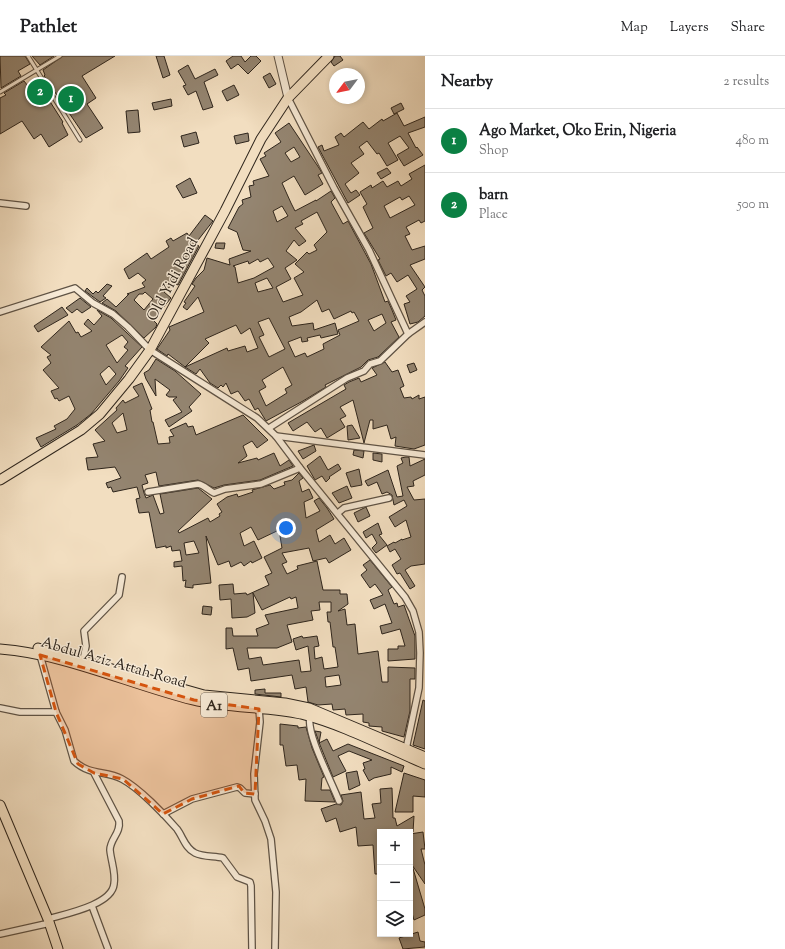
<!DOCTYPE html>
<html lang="en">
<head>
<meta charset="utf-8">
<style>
	:root { --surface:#fff; --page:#f2f2f2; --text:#202124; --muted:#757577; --line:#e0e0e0; --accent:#0b8043 }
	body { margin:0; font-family:"Sorts Mill Goudy",serif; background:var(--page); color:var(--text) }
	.controls { position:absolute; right:12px; bottom:12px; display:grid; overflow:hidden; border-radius:0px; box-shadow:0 2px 6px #0003 }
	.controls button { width:36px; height:36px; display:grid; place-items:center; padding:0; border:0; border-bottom:1px solid var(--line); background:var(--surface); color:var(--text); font:20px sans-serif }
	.compass { position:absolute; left:329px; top:12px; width:36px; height:36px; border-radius:50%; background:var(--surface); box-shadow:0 2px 6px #0003; rotate:238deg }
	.you { position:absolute; left:286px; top:472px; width:14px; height:14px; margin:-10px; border:3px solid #fff; border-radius:50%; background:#1a73e8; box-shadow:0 0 0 6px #1a73e833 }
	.badge { display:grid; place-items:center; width:26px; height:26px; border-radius:50%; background:var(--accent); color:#fff; font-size:13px; font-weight:700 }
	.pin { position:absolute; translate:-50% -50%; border:2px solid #fff; box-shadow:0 1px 4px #0006 }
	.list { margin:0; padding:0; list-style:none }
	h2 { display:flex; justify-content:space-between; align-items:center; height:52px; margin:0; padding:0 16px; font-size:17px }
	h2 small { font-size:13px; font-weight:400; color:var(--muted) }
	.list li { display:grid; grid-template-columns:26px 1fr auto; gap:12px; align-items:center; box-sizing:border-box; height:64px; padding:0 16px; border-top:1px solid var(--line) }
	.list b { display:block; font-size:15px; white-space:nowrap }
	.list p { margin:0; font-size:13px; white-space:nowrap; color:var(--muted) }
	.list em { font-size:13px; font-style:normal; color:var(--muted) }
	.icon { flex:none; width:22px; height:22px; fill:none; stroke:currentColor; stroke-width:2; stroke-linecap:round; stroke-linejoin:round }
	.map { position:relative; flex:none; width:425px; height:893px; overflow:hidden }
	header { display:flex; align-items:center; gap:24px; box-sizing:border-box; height:56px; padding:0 20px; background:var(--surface); border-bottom:1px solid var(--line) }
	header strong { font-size:19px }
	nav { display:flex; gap:22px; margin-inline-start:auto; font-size:14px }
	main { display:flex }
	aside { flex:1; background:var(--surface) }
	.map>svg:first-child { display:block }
	.building { fill:#948571; stroke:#2e251c; fill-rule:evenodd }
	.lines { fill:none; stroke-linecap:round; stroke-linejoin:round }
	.service-casing { stroke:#5f5345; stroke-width:5 }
	.minor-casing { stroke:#5f5345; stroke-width:8 }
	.tertiary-casing { stroke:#5f5345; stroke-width:9 }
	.primary-casing { stroke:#2e251c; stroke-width:11 }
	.trunk-casing { stroke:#2e251c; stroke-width:11 }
	.service { stroke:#f7ead6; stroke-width:3 }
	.minor { stroke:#f7ead6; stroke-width:5.5 }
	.tertiary { stroke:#f7ead6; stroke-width:7 }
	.primary { stroke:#f2dec0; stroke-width:9 }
	.trunk { stroke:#f2dec0; stroke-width:9 }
	.marked { fill:#d5540e; fill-opacity:0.2; stroke:#d5540e; stroke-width:3; stroke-dasharray:8 5; stroke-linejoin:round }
	.labels { text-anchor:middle; stroke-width:3; stroke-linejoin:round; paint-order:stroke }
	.shield { fill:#f7ead6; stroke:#6a6054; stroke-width:1 }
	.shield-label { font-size:14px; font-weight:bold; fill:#2e251c }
	.street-label { font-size:15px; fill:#2e251c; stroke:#f7ead6 }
</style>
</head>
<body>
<header>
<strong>Pathlet</strong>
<nav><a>Map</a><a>Layers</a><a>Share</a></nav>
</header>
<main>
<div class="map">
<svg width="425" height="893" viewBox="0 0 425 893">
	<rect width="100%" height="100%" fill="#f2dec0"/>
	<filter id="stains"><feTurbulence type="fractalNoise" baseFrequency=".005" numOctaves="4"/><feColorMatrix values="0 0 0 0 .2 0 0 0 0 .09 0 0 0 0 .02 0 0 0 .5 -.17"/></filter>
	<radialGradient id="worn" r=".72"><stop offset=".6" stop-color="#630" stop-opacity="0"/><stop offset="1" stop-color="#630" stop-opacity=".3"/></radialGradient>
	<g class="building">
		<path d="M0,0H25L30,8L18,15L21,20L1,32Z"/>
		<path d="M32,0H54L40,9Z"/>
		<path d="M63,0H115L82,20L96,42L87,48L103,72L86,82L44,20L45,19L43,14Z"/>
		<path d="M156,0H164L170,19L163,22Z"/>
		<path d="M233,0H241L245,6L251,0H256L261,5L248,18L238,8L231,13L226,5Z"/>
		<path d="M335,0H340L343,4L334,10L331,6Z"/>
		<path d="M188,9L195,23L215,13L218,19L204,26L213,51L203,54L196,35L188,39L183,30L186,29L178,15Z"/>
		<path d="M270,17L276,28L269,32L263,21Z"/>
		<path d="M39,23L51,43L49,44L63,66L62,67L68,79L49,91L41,78L34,83L22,65L0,78V42L6,39L4,37L24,25L28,30Z"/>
		<path d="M234,29L239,39L227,45L222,35Z"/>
		<path d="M171,43L172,50L154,54L152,47Z"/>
		<path d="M401,47L404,53L394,58L391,52Z"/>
		<path d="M138,54L140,76L128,77L126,55Z"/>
		<path d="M397,57L404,70L425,61V71L408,77L416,92L417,91L423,99L404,110L397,99L409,92L400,80L388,87L398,104L387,110L379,97L377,98L367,85L359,91L364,98L351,107L359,117L345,128L351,137L356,134L360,139L348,147L318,91L322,89L324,95L339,89L335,81L341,77L344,81L363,66L369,73L382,63L383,65Z"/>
		<path d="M289,67L319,112L322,117L318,119L323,128L305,139L294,120L282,127L291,147L295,155L316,144V145L331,135L335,142L331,146L343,168L348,165L371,208L385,246L388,245L392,254L396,264L391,266L399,281L378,301L368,304L361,311L325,329L326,331L303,345L266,365L258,352L255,354L249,343L245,345L238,335L231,338L226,327L223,331L221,329L218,332L210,327L200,313L196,318L185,311L227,292L228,295L245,290L247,296L258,292L250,272L241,278L236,269L205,283L209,287L185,311L168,298L167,300L157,293L170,274L169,271L204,256L198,241L187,254L183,251L186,247L184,246L195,230L192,228L196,222L204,214L207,202L230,209L229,203L251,195L243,194L237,176L228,172L239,151L243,148L242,144L251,141L249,130L254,129L253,125L269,120L260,103L266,100L264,97L281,86L275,77ZM294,91L300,101L291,106L285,97ZM282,150L288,160L277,166L273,155ZM317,156L327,176L314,189L317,194L309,198L307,196L295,208L304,216L294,222L303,239L283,246L276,231L291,223L285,212L297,204L286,195L294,184L299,190L306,185L295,172L303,168L301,165ZM268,202L274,211L254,222L238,227L235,211L233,210L248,205L249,208L258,203L260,206ZM267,222L273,232L258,236L255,227ZM317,244L322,256L329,253L334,263L351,255L352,257L354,256L359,265L338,274L340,279L323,288L324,293L307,301L305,297L295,301L288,286L301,281L302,286L308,285L307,282L320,279L321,282L338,278L335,267L314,274L313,267L292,270L289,261L301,256ZM382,258L386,267L374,275L368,264ZM269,262L285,293L269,301L259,281L264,279L258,266ZM283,311L292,329L285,333L287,337L266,350L259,335L266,331L262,324Z"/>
		<path d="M196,76L199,87L184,91L181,80Z"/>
		<path d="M248,77L249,85L236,88L234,80Z"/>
		<path d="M425,109V165L421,167L419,164L406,171L410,178L405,180L412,194L425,190V203L410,209L425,231L422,234L425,240V260L418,266L410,268L404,248L410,246L406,240L417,233L408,219L397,226L391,217L386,220L378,204L380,203L364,177L373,172L363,151L367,148L360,136L371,129L372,132L383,125L387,131L398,125L401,130L412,123L409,118ZM409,140L415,149L390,162L384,150L400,141L402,144Z"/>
		<path d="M387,112L391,117L381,123L377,117Z"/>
		<path d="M190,122L197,137L183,142L176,130Z"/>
		<path d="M205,159L213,165L195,188L199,190L178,229L174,227L164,236L171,242L153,264L157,268L156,271L144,282L116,255L102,247L107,243L116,251L129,238H127L145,231L142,227L146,224L138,217L129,223L124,213L147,197L151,203L169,191L166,185L171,182L173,185L187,177L189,180ZM145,236L153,243L144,254L134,244L139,238H143Z"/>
		<path d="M216,187H225L224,193L215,192Z"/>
		<path d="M107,228L112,230L103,240L106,242L100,246L85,235L87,232L93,238L96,235L98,237Z"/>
		<path d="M80,242L91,251L82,257L77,253L72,257L66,252Z"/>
		<path d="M62,251L68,259L38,276L34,270Z"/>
		<path d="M97,254L111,262L142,291L125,310L128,312L119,325L91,358L77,369L41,391L36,382L56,373L54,370L67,363L75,353L69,340L59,345L57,342L55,343L51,335L59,332L43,314L51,307L47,301L51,299L41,291L69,265L76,277L78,276L81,281L92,275L84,268L88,263L94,269L102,260ZM122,279L128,286L124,291L128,294L117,307L106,289ZM109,310L116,318L106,329L100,318Z"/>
		<path d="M156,303L175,315L201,338L189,351L192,355L169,371L165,364L182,356L173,344L177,341H169L166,339L170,334L155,323L156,340L146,323L144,317L149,314Z"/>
		<path d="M385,306L392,316L398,314L404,330L400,332L404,342L411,341L412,343L419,339V343L425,341V389L414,393L395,390L396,381L391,383L387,369L373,373V364H370L364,387L353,344L340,351L346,360L340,363L345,371L327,382L321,372L315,376L307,366L293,375L288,367L346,333L344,329L349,326L359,322L361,326L377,319L372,312Z"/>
		<path d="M414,307L417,314L410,317L407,309Z"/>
		<path d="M142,327L152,353L150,354L152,366H153L158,388L170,387L169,381L174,380L170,374L186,367L188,371L193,370L196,379L243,359L268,384L257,392L252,385L243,390L247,400L238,407L257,402L258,404L274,397L280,410L289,404L293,410L260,424L224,429L214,432L198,424L159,430L156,416L145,419L148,427L142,429L144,437L146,442L153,439L160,458L164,457L160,438L198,432L212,443L178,475L179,477L208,462L210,466L220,460L219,458L222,456L217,448L227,441L237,438L238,441L253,436L252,434L270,429L274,433L285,429L284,426L292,424L299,417L303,422L299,425L302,436L309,433L313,442L304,446L306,462L320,455L314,445L319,442L327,452L334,463L316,474L319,486L330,479L335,488L344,482L351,494L329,507L326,502L313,505L309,492L282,497L287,506L282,508L287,518L298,513L297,510L317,505L323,534H340V538H347L348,548L338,555L345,553L347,569L355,568L358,598L378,595L382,626H388V611L415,612V623H410V655L404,681L382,675V671L369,670V667L363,666V658L346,659L345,653L333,654L332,648L318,649L308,646L306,631L295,633L292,619L251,625L249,612L238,614L233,592L226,593V572H232L233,580H258L256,573L269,568L265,559L298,552L296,541L291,543L290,541L262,554L253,537L255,557L247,561L232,562L231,543L220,544L219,529L233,528L234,538L246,537L247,539L269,529L265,520L272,517L264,501L282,492L279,474L258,484L251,471L240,477L244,490L254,485L262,502L252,507L251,505L244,510L241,506L231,511L229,505L218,509L206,480L211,527L193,529V532L185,531L186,524L183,525L182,510L174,511V506L182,505L180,494L172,495L171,490L166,492V490L156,492L149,456L139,457L136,443L140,442L137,431L113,436L111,431L108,432L106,427L121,422L115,411L88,414L86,402L98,401L93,388L105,385L95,374L117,354L116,352L123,344L125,347L139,340L133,331ZM123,357L127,374L117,377L112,367ZM194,485L199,497L186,499L184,487ZM319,546H331V556H327L328,566H330L333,591H335L338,611L324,613L322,601L315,603L314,591L319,590L317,580L303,582L302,580L293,583L296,594L308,590L311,615L301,616L299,604L263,609L261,601L249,603L247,592H277L292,586L287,569L313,564L311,555L320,554ZM339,619L341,629L326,631L325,621Z"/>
		<path d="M352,369L360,382L348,384L347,370Z"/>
		<path d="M314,389L316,395L303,403L298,395Z"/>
		<path d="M354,394L364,395L363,402L353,399Z"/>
		<path d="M373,397L382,398V406L373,404Z"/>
		<path d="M320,400L328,414L338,408L341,413L329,421L330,422L326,426L322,420L315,424L307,410Z"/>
		<path d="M406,401H409L410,410L425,403V419L413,425L414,430L407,431L414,444L425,443V508L411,510L405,514L415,530L410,533L400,517L397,518L392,509L401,503L395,493L390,496L387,490L394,486L395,487L402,483V484L411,481L406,464L395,471L389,461L407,450L404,444L394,449L392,439L387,436L382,438L377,426L368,430L365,425L388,414L397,441L403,440L397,410L403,407L401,402Z"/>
		<path d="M359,413L362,429L351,431L346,417Z"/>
		<path d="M347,430L352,442L339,447L332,437Z"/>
		<path d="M366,451L370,460L358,466L354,457Z"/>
		<path d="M378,467L382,478L379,479L387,489L376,497L372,492L377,487L372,478L366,482L363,476Z"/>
		<path d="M370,504L392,531L388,534L394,548L397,547L398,551L404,549L415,580V603L388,605V593H398V590H405L400,573L382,578L380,570L392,567L385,548L374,553L370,544L383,539L375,528L370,532L361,519L367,514L363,509Z"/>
		<path d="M203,550L212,551L211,559L202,558Z"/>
		<path d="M265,633V637H281V641L255,638V634Z"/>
		<path d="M423,644L425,645V693L413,689Z"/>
		<path d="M280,668L298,670V672L306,671L312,692L324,721L322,722L321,734H330L335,746L305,745L306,723L299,724L297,709L286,710L283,689H280Z"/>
		<path d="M315,675L321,676L319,687L327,683L333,695L348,688L353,690L404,710L402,716L391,711V718L374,722L369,725L363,714L365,713L363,707L372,704L349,695L338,700L346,715L333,721L320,689Z"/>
		<path d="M357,715L360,729L349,734L346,717Z"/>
		<path d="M404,717L425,724V741L413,740V756H395Z"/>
		<path d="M392,732L393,762H395L397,770L414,760L413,776H380V818H375L373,789L358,790L356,771L340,776L336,762L326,766L321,753L336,748L341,749L343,745L341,739L361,736L364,763L375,762L372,748L381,747L380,733Z"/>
		<path d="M423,776L425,793H421L425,809V828L412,809L425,853V859L414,864L410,850V778Z"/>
		<path d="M418,876L420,885L425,886V891L403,893L399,882Z"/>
	</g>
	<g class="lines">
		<g class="service-casing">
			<g id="service">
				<path d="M28,0L80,84"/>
				<path d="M0,36L60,0"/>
			</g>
		</g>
		<g class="minor-casing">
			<g id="minor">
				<path d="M288,42L334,132L369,194L408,278"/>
				<path d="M0,147L26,150"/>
				<path d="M0,256L75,232L93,247L113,258L128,271L150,294L257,362L276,380L300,412L405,541L413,555L419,576L420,597L419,632L406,693"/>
				<path d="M269,372L347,322L364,315L370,308L380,305L408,278L425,266"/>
				<path d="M276,380L425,399"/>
				<path d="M148,436L198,428C204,429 208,434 214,437L225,433L261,428L300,412"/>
				<path d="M338,457L344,452L389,442"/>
				<path d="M40,599L56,656L65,674L74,705C90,720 106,714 122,723C139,732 164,758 177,773C183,781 185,792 195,797C203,801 214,800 223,802L237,821L250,826L251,830L252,893"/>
				<path d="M83,604L86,590L84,575L119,539L122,521"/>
				<path d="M0,652L20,656H56"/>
				<path d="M259,653L260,666L254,718L255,744L265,765L271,783L276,836L275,893"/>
				<path d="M310,661C306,678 332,726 339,745"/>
				<path d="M163,758L192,743L237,731L240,732L245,737L255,738"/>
				<path d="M92,850L108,893"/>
				<path d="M48,863C65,858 112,849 114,828C116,817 111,805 110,794C110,783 121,777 119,765L94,717"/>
				<path d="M0,878L50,867"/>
			</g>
		</g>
		<g class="tertiary-casing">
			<path id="tertiary" d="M278,0L288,42"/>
		</g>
		<g class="primary-casing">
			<g id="primary">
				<path d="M0,424L81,374L100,358L129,323L150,294L225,155L261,83L288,42L329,0"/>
				<path d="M0,749L48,863L58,893"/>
			</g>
		</g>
		<g class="trunk-casing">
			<g id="trunk">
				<path d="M38,592L204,639L285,647L309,652L425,701"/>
				<path d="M0,593C66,598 129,628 193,644C229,653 266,650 301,658C344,669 385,691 425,708"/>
			</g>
		</g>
		<use href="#service" class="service"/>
		<use href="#minor" class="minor"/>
		<use href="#tertiary" class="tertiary"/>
		<use href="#primary" class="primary"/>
		<use href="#trunk" class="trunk"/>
	</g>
	<path class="marked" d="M40,599L194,644L259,653L255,738L244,737L239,730L192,743L163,758L123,723L94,717L78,708L56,656Z"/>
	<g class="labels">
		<rect class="shield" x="201" y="637" width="26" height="24" rx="3"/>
		<g class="shield-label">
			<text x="214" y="654">A1</text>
		</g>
		<g class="street-label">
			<text transform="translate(172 223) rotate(-62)" y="5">Old Yidi Road</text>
			<text transform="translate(114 606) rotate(16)" y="5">Abdul Aziz Attah Road</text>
		</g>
	</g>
	<rect width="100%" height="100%" filter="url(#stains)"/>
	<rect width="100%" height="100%" fill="url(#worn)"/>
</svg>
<div class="controls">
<button>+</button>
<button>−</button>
<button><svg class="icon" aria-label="layers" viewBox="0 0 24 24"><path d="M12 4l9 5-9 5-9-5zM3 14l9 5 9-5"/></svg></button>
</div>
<svg class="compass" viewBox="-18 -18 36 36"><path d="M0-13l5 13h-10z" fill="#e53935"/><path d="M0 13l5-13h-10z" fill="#757577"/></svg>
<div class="you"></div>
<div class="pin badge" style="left:71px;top:43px">1</div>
<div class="pin badge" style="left:40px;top:36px">2</div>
</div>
<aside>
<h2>Nearby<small>2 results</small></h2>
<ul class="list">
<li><span class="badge">1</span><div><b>Ago Market, Oko Erin, Nigeria</b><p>Shop</p></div><em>480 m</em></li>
<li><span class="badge">2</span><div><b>barn</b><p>Place</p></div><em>500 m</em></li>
</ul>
</aside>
</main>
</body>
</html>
